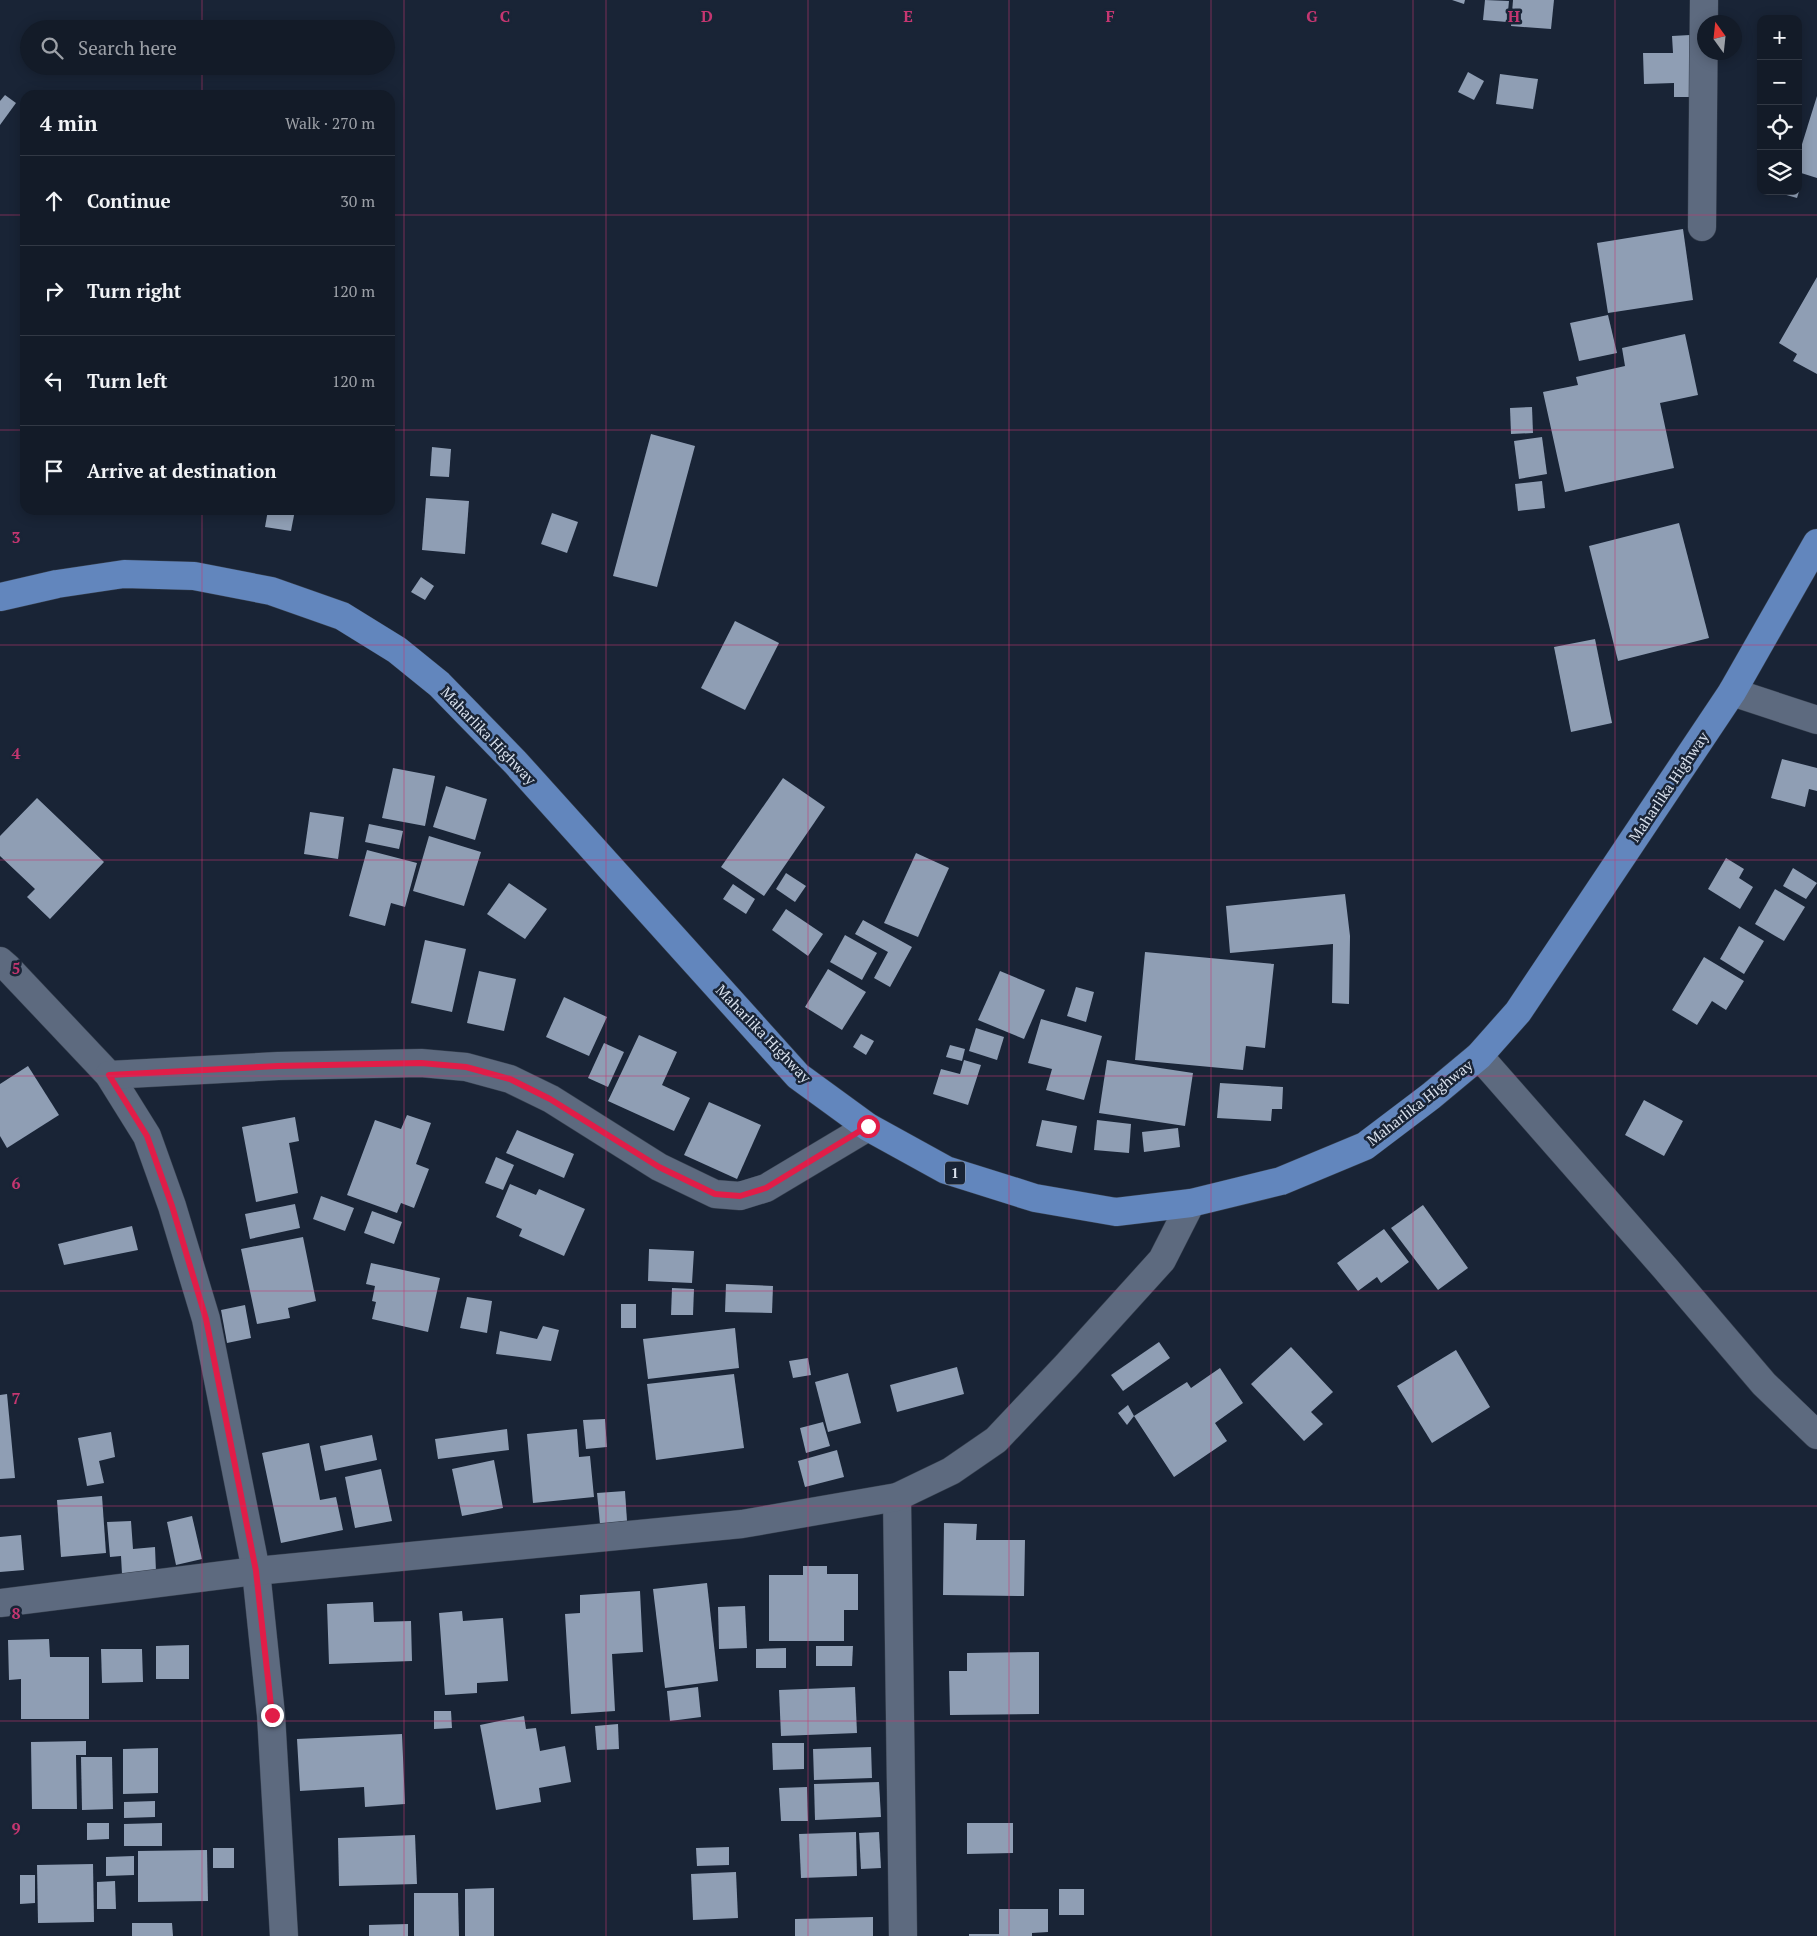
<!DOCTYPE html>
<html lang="en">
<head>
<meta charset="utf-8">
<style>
	:root { --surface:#131b28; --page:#1c2430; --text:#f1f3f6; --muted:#9da1a8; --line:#323945 }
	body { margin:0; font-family:"PT Serif",serif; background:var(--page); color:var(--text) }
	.controls { position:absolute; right:15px; top:15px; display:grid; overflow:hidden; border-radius:10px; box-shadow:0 2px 12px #0003 }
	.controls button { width:45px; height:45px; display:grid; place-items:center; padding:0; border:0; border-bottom:1px solid var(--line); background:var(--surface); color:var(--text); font:25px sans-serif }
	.compass { position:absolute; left:1697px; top:15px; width:45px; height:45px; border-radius:50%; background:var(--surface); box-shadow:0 2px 12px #0003; rotate:345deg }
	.stop { position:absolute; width:15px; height:15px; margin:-11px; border:4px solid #e11d48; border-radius:50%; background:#fff }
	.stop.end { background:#e11d48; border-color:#fff; box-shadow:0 1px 5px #0008 }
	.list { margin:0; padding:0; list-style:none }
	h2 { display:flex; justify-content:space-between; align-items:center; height:65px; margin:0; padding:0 20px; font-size:21px }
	h2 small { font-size:16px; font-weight:400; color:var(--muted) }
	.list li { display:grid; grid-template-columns:32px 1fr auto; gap:15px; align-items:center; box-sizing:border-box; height:90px; padding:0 20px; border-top:1px solid var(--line) }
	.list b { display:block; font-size:19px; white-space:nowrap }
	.list em { font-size:16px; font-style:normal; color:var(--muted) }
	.icon { flex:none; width:28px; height:28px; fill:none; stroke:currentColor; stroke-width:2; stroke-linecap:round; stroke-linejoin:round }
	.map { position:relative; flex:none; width:1817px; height:1936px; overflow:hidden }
	.search { position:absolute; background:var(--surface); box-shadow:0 2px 12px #0003; left:20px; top:20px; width:375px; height:55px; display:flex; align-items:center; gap:12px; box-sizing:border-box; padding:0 18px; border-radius:28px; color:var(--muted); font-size:19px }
	.panel { position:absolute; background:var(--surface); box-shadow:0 2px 12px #0003; left:20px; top:90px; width:375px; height:425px; border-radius:15px }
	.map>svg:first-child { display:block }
	.building { fill:#8f9eb4 }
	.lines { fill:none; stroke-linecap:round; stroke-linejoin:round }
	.minor-casing { stroke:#37404f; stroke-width:29 }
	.highway-casing { stroke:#37404f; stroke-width:29 }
	.minor { stroke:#5d6a7f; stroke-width:28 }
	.highway { stroke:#6286bd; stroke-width:28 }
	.route { stroke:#e11d48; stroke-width:6 }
	.grid { fill:none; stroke:#c53671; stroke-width:1; stroke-opacity:0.55 }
	.labels { text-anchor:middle; stroke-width:5; stroke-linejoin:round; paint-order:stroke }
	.shield { fill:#192436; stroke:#9fa8b6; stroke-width:1 }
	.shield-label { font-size:14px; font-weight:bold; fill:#d9e1ed }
	.street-label { font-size:15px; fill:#d9e1ed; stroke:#192436 }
	.grid-label { font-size:16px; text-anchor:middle; font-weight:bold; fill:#c53671; stroke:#192436; stroke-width:5; stroke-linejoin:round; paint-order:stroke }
</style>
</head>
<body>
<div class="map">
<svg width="1817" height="1936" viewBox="0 0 1817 1936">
	<rect width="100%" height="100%" fill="#192436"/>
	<g class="building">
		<path d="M1452,0H1465L1464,4Z"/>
		<path d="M1485,0L1509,1L1507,22L1483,20Z"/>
		<path d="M1513,0H1554L1551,29L1511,26Z"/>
		<path d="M1690,35L1692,97H1674V83L1644,84L1643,53H1673L1672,36Z"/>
		<path d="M1468,72L1484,81L1474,100L1458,92Z"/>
		<path d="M1500,74L1538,79L1533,109L1496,104Z"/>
		<path d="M5,95L16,103L0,125V101Z"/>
		<path d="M1817,96V178L1798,172V157Z"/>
		<path d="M1798,181L1802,182L1797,198L1783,194L1784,191H1798Z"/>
		<path d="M1683,229L1693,300L1608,313L1597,243Z"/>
		<path d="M1817,277V374L1793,361L1797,354L1779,343Z"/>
		<path d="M1608,315L1617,353L1579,361L1570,323Z"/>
		<path d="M1685,334L1698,395L1660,403L1674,468L1565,492L1543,392L1578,385L1576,377L1625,366L1622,348Z"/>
		<path d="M1532,407L1533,433L1511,434L1510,408Z"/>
		<path d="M651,434L695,446L657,587L613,576Z"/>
		<path d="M1542,437L1547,474L1519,479L1514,441Z"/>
		<path d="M432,447L451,449L449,477L430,476Z"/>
		<path d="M1542,481L1545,508L1518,511L1515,484Z"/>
		<path d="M426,498L469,501L465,554L422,550Z"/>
		<path d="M268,510H295L291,531L265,527Z"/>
		<path d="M552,513L578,522L567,553L541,544Z"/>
		<path d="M1679,523L1709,638L1618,661L1589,546Z"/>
		<path d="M421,577L434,586L425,600L411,592Z"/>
		<path d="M735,621L779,643L745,710L701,688Z"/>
		<path d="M1595,639L1612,723L1571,732L1554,647Z"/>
		<path d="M1782,759L1817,768V791L1809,789L1805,807L1771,798Z"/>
		<path d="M393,768L435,776L425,826L382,818Z"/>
		<path d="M783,778L825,807L764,896L721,867Z"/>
		<path d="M446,786L487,799L475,840L433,827Z"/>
		<path d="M37,798L104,862L50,919L27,897L35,889L0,856V836Z"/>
		<path d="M310,812L344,817L338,859L304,854Z"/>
		<path d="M369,824L403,831L399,849L365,842Z"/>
		<path d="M429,836L481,852L464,906L413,891Z"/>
		<path d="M367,850L417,863L405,907L391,903L385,926L349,916Z"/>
		<path d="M916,853L949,868L918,937L884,923Z"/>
		<path d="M1726,858L1744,869L1739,878L1753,887L1740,909L1708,889Z"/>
		<path d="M1793,868L1817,883L1806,899L1783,886Z"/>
		<path d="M786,873L806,886L795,902L776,889Z"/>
		<path d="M509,883L547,909L525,939L487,914Z"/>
		<path d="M733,884L755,899L746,914L723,899Z"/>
		<path d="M1775,889L1805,907L1784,941L1755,924Z"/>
		<path d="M1345,894L1350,936L1349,1004L1332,1003L1333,944L1230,953L1226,906Z"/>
		<path d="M786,909L823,934L808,956L772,930Z"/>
		<path d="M863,920L912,947L890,987L874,978L888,952L855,934Z"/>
		<path d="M1739,926L1764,941L1744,974L1720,959Z"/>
		<path d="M845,935L877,953L862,980L830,962Z"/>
		<path d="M425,940L466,949L452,1012L411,1003Z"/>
		<path d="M1145,952L1274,964L1265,1048L1246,1046L1243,1070L1135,1060Z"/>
		<path d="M1704,957L1744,981L1726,1010L1712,1001L1697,1025L1672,1010Z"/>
		<path d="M828,969L866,992L842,1030L805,1007Z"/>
		<path d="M479,971L516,979L504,1031L467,1023Z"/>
		<path d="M1000,971L1045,990L1024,1039L978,1020Z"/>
		<path d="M1076,987L1094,992L1086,1022L1067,1016Z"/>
		<path d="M564,997L607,1017L589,1056L546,1037Z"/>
		<path d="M1041,1019L1102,1036L1084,1100L1046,1090L1052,1069L1028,1063Z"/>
		<path d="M976,1028L1004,1037L997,1060L969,1051Z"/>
		<path d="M861,1034L874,1041L866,1055L853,1047Z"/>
		<path d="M639,1035L677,1052L662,1085L690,1098L674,1131L608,1101Z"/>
		<path d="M604,1043L624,1052L608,1087L588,1078Z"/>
		<path d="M950,1045L965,1049L962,1061L946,1057Z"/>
		<path d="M964,1060L981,1065L968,1105L933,1094L941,1069L960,1074Z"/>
		<path d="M1107,1060L1193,1073L1185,1126L1099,1113Z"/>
		<path d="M28,1066L59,1115L7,1148L0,1136V1084Z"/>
		<path d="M1220,1083L1283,1087L1282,1109H1272L1271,1121L1217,1118Z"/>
		<path d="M1644,1100L1683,1121L1664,1156L1625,1135Z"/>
		<path d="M709,1102L761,1125L737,1179L684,1155Z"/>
		<path d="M407,1115L431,1123L416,1164L429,1169L414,1208L401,1203L397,1213L347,1195L375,1120L401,1129Z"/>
		<path d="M295,1117L299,1141L289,1143L298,1193L256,1202L242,1127Z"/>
		<path d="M1042,1120L1077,1126L1072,1153L1036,1146Z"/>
		<path d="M1097,1120L1131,1124L1129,1153L1094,1150Z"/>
		<path d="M1178,1128L1180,1147L1144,1152L1142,1132Z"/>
		<path d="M517,1130L574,1154L564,1178L506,1153Z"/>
		<path d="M496,1157L514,1165L503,1190L485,1183Z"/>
		<path d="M510,1184L536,1195L539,1189L585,1209L564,1256L519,1236L522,1229L496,1217Z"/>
		<path d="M321,1196L354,1208L345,1231L313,1219Z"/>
		<path d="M295,1204L300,1228L250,1239L245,1214Z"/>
		<path d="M1423,1205L1468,1268L1438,1290L1391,1228Z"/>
		<path d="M372,1211L402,1222L394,1244L364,1233Z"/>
		<path d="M132,1226L138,1250L64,1265L58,1244Z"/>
		<path d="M1384,1229L1409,1262L1381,1283L1377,1277L1358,1291L1337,1263Z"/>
		<path d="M303,1237L316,1301L288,1308L290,1318L257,1324L241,1249Z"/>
		<path d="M649,1249L694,1251L692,1283L648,1281Z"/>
		<path d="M371,1263L440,1278L428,1332L372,1319L376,1302L372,1301L375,1286L366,1284Z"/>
		<path d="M726,1284L773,1286L772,1313L725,1312Z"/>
		<path d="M672,1288L694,1289L693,1315H671Z"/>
		<path d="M467,1297L492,1301L487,1333L460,1328Z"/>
		<rect x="621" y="1304" width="15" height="24"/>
		<path d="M245,1305L251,1338L227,1343L221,1310Z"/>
		<path d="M543,1326L559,1330L551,1361L496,1354L500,1331L537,1339Z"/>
		<path d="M735,1328L739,1368L648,1379L643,1339Z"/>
		<path d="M1159,1342L1170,1358L1123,1391L1111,1375Z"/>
		<path d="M1291,1347L1333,1392L1311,1412L1323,1424L1304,1441L1251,1384Z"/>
		<path d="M1456,1350L1490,1407L1432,1443L1397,1386Z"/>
		<path d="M808,1358L811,1375L793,1378L789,1361Z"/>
		<path d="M957,1367L964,1394L897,1412L890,1385Z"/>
		<path d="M1220,1368L1243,1403L1215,1423L1227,1441L1174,1477L1134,1416L1187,1382L1191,1388Z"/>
		<path d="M848,1373L861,1423L828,1432L815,1382Z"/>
		<path d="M734,1374L744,1448L656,1460L647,1384Z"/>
		<path d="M7,1394L15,1478L0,1479V1395Z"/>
		<path d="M1128,1405L1134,1416L1127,1425L1118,1413Z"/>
		<path d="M605,1419L607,1447L586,1449L583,1420Z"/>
		<path d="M823,1422L830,1446L806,1453L800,1428Z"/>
		<path d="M507,1429L509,1450L438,1459L435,1439Z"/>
		<path d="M577,1429L579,1457L590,1456L594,1497L533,1503L527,1434Z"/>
		<path d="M111,1432L115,1457L99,1461L104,1483L87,1486L78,1438Z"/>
		<path d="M372,1435L377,1460L325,1471L320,1446Z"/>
		<path d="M309,1443L320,1500L336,1497L343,1530L281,1543L262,1453Z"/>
		<path d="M837,1450L844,1477L805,1487L798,1461Z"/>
		<path d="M494,1460L503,1508L462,1516L452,1469Z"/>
		<path d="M381,1469L392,1521L355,1528L345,1477Z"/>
		<path d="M625,1491L627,1521L600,1524L597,1493Z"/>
		<path d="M102,1496L106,1553L61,1557L57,1500Z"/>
		<path d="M192,1516L202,1559L176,1565L167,1522Z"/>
		<path d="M131,1521L133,1549L155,1547L156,1572L122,1574L121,1556L110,1557L107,1522Z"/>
		<path d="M944,1523L977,1524L976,1540H1025L1024,1596L943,1595Z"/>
		<path d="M21,1535L24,1570L0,1572V1537Z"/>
		<path d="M803,1566H827V1574H858V1610H844V1641H769V1575H803Z"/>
		<path d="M707,1583L718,1681L665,1688L653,1589Z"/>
		<path d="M640,1591L643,1652L612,1654L615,1711L571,1714L565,1614L580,1613V1595Z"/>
		<path d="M373,1602L374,1622L411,1621L412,1661L329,1664L327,1604Z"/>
		<path d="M745,1606L747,1648L719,1649L718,1607Z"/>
		<path d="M462,1611L463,1621L503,1618L508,1681L477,1683V1693L445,1695L439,1613Z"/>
		<path d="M49,1639L50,1657H89V1719H21V1679L9,1680L8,1640Z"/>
		<path d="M189,1645V1679H156V1646Z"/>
		<path d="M816,1646H853L852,1666H816Z"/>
		<path d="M786,1648V1668H756V1649Z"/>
		<path d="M101,1649H142L143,1682L102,1683Z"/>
		<path d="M1039,1652V1714L950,1715L949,1671H967V1653Z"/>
		<path d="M698,1687L701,1717L670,1721L667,1691Z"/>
		<path d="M855,1687L857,1733L781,1736L779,1690Z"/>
		<path d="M434,1711H451L452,1728L434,1729Z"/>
		<path d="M524,1716L526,1729L536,1728L540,1751L565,1746L571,1782L539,1788L541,1802L496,1810L480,1725Z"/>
		<path d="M618,1724L619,1749L597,1750L595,1726Z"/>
		<path d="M402,1734L405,1804L365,1807L364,1787L300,1791L297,1739Z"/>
		<path d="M86,1741V1755H76L77,1809H32L31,1742Z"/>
		<path d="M772,1743H804V1769L773,1770Z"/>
		<path d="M871,1747L872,1778L814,1780L813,1749Z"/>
		<path d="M158,1748V1793L123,1794V1749Z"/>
		<path d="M81,1757H112L113,1809L82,1810Z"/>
		<path d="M879,1782L881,1817L815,1820L814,1784Z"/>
		<path d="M807,1787L808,1821H781L779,1788Z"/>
		<path d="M155,1801V1817L124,1818V1802Z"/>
		<path d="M87,1823H109V1839L87,1840Z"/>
		<path d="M162,1823V1846H124V1824Z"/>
		<path d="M967,1823H1013V1853L967,1854Z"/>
		<path d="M856,1832L857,1876L801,1878L799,1834Z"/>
		<path d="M879,1832L881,1868L861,1869L859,1833Z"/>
		<path d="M415,1835L417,1884L339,1886L338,1838Z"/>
		<path d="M729,1847V1865L697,1866L696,1848Z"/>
		<rect x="213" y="1848" width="21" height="20"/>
		<path d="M207,1850L208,1901L138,1902V1851Z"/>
		<path d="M134,1856V1875L106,1876V1857Z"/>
		<path d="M93,1864L94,1922L38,1923L37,1865Z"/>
		<path d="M736,1872L738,1918L693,1920L691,1874Z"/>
		<path d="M20,1875H35V1903L20,1904Z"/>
		<path d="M115,1881L116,1909H97V1882Z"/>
		<path d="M494,1888V1936H465V1889Z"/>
		<rect x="1059" y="1889" width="25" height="26"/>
		<path d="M414,1893H458L459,1936H414Z"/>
		<path d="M999,1909H1048V1932L1032,1933V1936H969V1934H999Z"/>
		<path d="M873,1917V1936H795V1919Z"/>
		<path d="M132,1923H172L173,1936H132Z"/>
		<path d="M408,1924V1936H369V1925Z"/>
	</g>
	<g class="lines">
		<g class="minor-casing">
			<g id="minor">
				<path d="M1702,227L1704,0"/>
				<path d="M1732,692L1817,720"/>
				<path d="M0,961L8,968L109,1075L147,1136L172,1206L206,1319L256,1571L271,1715L284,1936"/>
				<path d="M1479,1056L1665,1268L1764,1384L1817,1435"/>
				<path d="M109,1075L278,1066L421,1063L466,1067L510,1079L551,1099L659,1167L715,1194L740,1196L766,1188L868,1127"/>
				<path d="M897,1497L903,1936"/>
				<path d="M0,1603L256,1571L742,1524L897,1497L951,1471L996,1440L1066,1366L1162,1260L1191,1203"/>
			</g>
		</g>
		<g class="highway-casing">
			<path id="highway" d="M0,597L57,584L124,574L194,576L271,591L342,616L397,650L439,684L515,762L798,1076L868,1127L946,1170L1035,1198L1116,1212L1191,1203L1281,1181L1365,1146L1431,1096L1479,1056L1518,1012L1732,692L1817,543"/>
		</g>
		<use href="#minor" class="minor"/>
		<use href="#highway" class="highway"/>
	</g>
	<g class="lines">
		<path class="route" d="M272,1715L256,1571L206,1319L172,1206L147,1136L109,1075L278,1066L421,1063L466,1067L510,1079L550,1099L659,1167L715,1194L740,1196L766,1188L868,1126"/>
	</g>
	<path class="grid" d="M202,0V29M404,0V1936M606,0V1936M808,0V1936M1009,0V1936M1211,0V1936M1413,0V1936M1615,0V1936M202,66V95M0,215H25M390,215H1817M0,430H25M390,430H1817M202,510V1936M0,645H1817M0,860H1817M0,1076H1817M0,1291H1817M0,1506H1817M0,1721H1817"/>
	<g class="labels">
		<rect class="shield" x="945" y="1161.5" width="20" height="23" rx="4"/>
		<g class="shield-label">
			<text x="955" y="1178">1</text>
		</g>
		<g class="street-label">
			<text transform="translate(488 736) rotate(46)" y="5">Maharlika Highway</text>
			<text transform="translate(1669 787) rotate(-56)" y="5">Maharlika Highway</text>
			<text transform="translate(763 1034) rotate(46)" y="5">Maharlika Highway</text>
			<text transform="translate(1420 1103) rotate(-38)" y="5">Maharlika Highway</text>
		</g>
	</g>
	<g class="grid-label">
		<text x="505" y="22">C</text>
		<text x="707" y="22">D</text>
		<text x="908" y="22">E</text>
		<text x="1110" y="22">F</text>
		<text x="1312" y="22">G</text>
		<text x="1514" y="22">H</text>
		<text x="16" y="543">3</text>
		<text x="16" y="759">4</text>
		<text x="16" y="974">5</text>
		<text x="16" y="1189">6</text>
		<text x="16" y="1404">7</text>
		<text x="16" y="1619">8</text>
		<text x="16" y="1834">9</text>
	</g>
</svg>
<div class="controls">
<button>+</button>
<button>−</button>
<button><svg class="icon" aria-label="locate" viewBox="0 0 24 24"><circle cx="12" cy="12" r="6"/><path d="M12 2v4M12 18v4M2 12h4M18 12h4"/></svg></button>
<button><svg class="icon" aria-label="layers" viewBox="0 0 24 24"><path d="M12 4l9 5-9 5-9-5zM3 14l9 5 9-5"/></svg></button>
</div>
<svg class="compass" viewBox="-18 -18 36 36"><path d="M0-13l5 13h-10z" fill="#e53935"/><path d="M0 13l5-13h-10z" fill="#9da1a8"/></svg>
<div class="stop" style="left:868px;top:1126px"></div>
<div class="stop end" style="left:272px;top:1715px"></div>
<div class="search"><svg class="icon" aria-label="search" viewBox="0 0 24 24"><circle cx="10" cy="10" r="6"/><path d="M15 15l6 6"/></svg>Search here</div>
<section class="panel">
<h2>4 min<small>Walk · 270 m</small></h2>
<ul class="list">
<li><svg class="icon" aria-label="ahead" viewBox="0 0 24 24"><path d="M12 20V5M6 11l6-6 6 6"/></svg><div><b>Continue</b></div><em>30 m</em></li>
<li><svg class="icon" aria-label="right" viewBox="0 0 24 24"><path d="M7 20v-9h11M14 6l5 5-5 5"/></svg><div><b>Turn right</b></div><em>120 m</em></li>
<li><svg class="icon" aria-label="left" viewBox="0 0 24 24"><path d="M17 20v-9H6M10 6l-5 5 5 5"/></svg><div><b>Turn left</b></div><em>120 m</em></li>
<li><svg class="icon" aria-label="arrive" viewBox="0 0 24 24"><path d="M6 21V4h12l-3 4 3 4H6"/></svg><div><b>Arrive at destination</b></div></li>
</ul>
</section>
</div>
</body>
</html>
